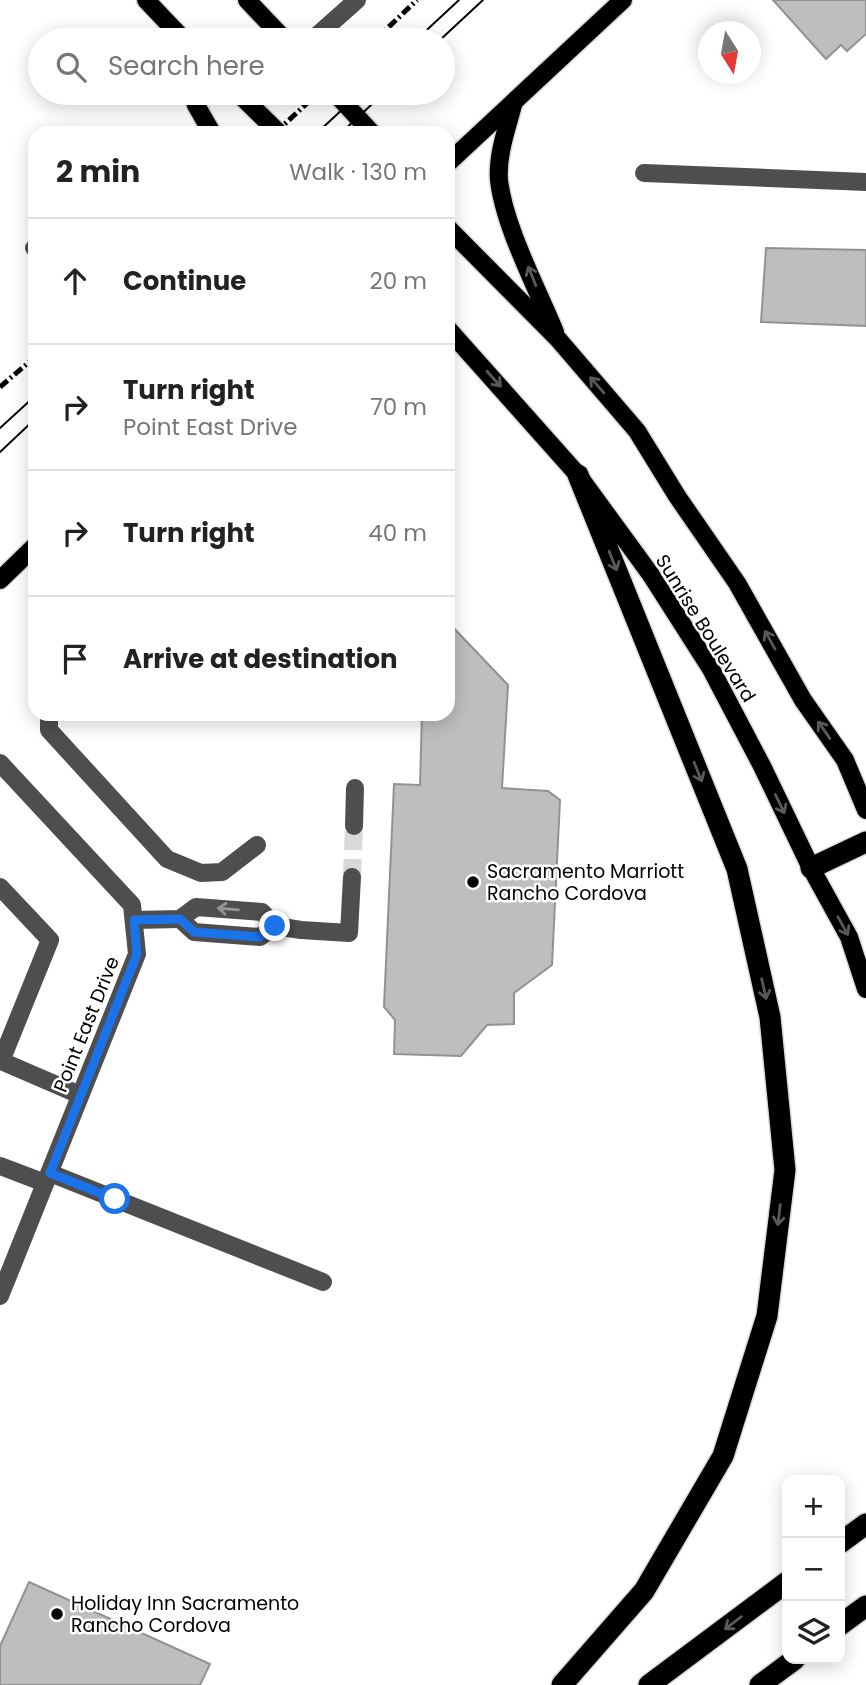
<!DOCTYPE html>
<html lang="en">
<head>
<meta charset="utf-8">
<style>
	:root { --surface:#fff; --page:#f6f6f6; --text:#222; --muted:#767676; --line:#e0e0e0 }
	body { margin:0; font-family:Poppins,sans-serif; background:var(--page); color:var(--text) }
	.controls { position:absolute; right:21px; bottom:21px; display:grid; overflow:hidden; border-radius:14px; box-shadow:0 4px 18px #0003 }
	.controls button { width:63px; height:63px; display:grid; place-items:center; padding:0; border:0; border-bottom:2px solid var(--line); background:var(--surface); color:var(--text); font:35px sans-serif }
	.compass { position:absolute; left:698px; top:21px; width:63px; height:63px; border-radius:50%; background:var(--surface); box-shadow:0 4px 18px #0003; rotate:169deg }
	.stop { position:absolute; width:21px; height:21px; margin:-16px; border:5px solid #1a73e8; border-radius:50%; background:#fff }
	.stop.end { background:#1a73e8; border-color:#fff; box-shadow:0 2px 7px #0008 }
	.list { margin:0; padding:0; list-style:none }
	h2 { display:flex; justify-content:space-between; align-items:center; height:91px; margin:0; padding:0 28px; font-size:30px }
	h2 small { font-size:23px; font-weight:400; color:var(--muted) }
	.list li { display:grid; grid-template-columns:46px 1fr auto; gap:21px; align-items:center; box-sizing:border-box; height:126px; padding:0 28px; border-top:2px solid var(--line) }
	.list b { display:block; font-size:26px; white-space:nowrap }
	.list p { margin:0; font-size:23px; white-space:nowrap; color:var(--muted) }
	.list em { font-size:23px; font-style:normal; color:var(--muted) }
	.icon { flex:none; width:38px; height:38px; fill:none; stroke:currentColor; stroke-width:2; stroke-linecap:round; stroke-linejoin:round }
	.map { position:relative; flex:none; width:866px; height:1685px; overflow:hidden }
	.search { position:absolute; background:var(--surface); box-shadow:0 4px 18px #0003; left:28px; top:28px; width:427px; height:77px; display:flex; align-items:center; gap:18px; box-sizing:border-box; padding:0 24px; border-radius:38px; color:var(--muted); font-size:26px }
	.panel { position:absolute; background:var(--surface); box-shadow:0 4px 18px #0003; left:28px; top:126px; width:427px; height:595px; border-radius:21px }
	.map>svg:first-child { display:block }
	.building { fill:#bebebe; stroke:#929292; stroke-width:2 }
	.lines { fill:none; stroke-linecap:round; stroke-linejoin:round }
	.minor-tunnel { stroke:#d9d9d9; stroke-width:18; stroke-dasharray:18 9; stroke-linecap:butt }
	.major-casing { stroke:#dbdbdb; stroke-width:21 }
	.highway-casing { stroke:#dbdbdb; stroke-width:24 }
	.minor { stroke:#4e4e4e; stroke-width:18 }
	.major { stroke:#000; stroke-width:18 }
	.highway { stroke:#000; stroke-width:21 }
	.tram { stroke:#000; stroke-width:2 }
	.rail { stroke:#000; stroke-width:5; stroke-dasharray:10 3.5 2 3.5; stroke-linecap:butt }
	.oneway { stroke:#595959 }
	.oneway2 { stroke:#959595 }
	.route { stroke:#1a73e8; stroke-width:9 }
	.poi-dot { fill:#000; stroke:#fff; stroke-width:2.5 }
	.labels { text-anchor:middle; stroke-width:5; stroke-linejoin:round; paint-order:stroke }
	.street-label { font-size:19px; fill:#000; stroke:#fff }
	.poi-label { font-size:19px; fill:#000; stroke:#fff; text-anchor:start }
</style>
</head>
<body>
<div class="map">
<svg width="866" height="1685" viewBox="0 0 866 1685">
	<rect width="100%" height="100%" fill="#fff"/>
	<g class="building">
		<path d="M773,0H866V34L847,51L841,45L826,59Z"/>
		<path d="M766,248L866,250V326L761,322Z"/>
		<path d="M448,622L508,685L502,788L548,791L560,800L552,965L514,993V1024L487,1025L461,1056L394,1054L395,1020L384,1007L394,784L420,785L422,714H448Z"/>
		<path d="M29,1582L210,1664L200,1685H0V1646Z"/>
	</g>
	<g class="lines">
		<path class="minor-tunnel" d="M352,877L354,826"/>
		<g class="major-casing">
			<g id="major">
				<path d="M146,0L184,40"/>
				<path d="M247,0L285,40"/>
				<path d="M193,93L196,105L212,133"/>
				<path d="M238,93L279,133"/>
				<path d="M335,93L372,133"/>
				<path d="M513,105C507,128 497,155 499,180C504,226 537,288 555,332"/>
				<path d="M448,163L623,0"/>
				<path d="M448,228L558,339L637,431L677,496L737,583L803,700L845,760L866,810"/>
				<path d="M448,329L578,475L651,575L711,669L762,766L811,868L849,937L866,989"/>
				<path d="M0,580L35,546"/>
			</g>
		</g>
		<g class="highway-casing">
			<g id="highway">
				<path d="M811,868L866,842"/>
				<path d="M840,1543L866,1524"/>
				<path d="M840,1625L866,1606"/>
				<path d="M562,1685L644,1591L723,1456L767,1316L785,1170L770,1017L737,869L578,475"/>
				<path d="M649,1685L787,1582"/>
				<path d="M760,1685L795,1659"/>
			</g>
		</g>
		<g class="minor">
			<path d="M312,40L357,0"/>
			<path d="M644,173L866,182"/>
			<path d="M34,248L35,249"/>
			<path d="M49,714V730L167,859L201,873L222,872L257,845"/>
			<path d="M0,763L132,905L137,954L0,1296"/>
			<path d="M354,826L355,788"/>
			<path d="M0,887L50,940L1,1061L80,1095"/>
			<path d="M180,919L194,932L260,937L275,926"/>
			<path d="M134,920L180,919L196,907L262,912L275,926L301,930L349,933L352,877"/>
			<path d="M0,1166L45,1183"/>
			<path d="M50,1173L323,1282"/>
		</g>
		<use href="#major" class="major"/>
		<use href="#highway" class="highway"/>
		<g class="tram">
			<path d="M416,40L459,0"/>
			<path d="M440,40L483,0"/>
			<path d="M317,133L360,93"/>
			<path d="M341,133L384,93"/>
			<path d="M0,428L35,396"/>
			<path d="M0,452L35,419"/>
		</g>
		<g class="rail">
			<path d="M375,40L417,0"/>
			<path d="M275,133L318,93"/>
			<path d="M0,387L35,357"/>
		</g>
	</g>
	<defs><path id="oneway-shaft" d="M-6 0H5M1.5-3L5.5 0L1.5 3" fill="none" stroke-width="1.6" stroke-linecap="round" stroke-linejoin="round" transform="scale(1.75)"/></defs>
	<g class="oneway">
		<use href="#oneway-shaft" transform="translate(532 276) rotate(-112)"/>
		<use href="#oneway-shaft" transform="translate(494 379) rotate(48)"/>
		<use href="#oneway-shaft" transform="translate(597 385) rotate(-131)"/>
		<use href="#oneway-shaft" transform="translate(613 561) rotate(68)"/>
		<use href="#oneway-shaft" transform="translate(770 640) rotate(-119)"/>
		<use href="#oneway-shaft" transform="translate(824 730) rotate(-125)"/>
		<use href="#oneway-shaft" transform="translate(698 772) rotate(68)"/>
		<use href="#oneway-shaft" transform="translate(780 804) rotate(64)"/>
		<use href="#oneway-shaft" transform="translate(843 926) rotate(61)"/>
		<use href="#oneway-shaft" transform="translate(764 989) rotate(77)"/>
		<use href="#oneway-shaft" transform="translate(779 1215) rotate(97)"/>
		<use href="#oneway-shaft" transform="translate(733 1623) rotate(143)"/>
	</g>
	<use class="oneway2" href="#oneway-shaft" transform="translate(228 909) rotate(-175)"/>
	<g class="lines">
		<path class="route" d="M115,1199L50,1173L137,954L134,920L180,919L194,932L260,937L275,926"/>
	</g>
	<g class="poi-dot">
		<circle cx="473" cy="882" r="7"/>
		<circle cx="57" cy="1614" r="7"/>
	</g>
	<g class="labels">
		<g class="street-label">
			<text transform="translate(706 628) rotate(58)" y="7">Sunrise Boulevard</text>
			<text transform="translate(86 1024) rotate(-68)" y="7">Point East Drive</text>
		</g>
		<g class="poi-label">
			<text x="487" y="878">Sacramento Marriott<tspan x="487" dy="22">Rancho Cordova</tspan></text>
			<text x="71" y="1610">Holiday Inn Sacramento<tspan x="71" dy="22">Rancho Cordova</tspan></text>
		</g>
	</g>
</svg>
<div class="controls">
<button>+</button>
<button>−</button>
<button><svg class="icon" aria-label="layers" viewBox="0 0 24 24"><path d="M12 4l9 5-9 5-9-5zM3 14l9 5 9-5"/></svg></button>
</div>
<svg class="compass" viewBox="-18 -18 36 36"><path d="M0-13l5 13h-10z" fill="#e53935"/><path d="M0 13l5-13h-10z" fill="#767676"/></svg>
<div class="stop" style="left:115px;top:1199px"></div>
<div class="stop end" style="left:275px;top:926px"></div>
<div class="search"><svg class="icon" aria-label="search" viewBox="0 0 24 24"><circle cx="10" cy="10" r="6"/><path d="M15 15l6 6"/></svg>Search here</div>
<section class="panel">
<h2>2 min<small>Walk · 130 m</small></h2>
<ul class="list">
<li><svg class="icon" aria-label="ahead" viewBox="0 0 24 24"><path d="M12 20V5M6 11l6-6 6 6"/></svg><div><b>Continue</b></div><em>20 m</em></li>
<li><svg class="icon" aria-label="right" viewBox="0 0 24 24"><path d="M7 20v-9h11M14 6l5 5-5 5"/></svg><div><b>Turn right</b><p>Point East Drive</p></div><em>70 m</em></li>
<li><svg class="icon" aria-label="right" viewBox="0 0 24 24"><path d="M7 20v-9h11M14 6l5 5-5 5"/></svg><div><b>Turn right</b></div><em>40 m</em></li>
<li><svg class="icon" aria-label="arrive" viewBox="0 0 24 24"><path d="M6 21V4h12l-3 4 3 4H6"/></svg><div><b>Arrive at destination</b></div></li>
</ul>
</section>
</div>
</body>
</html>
